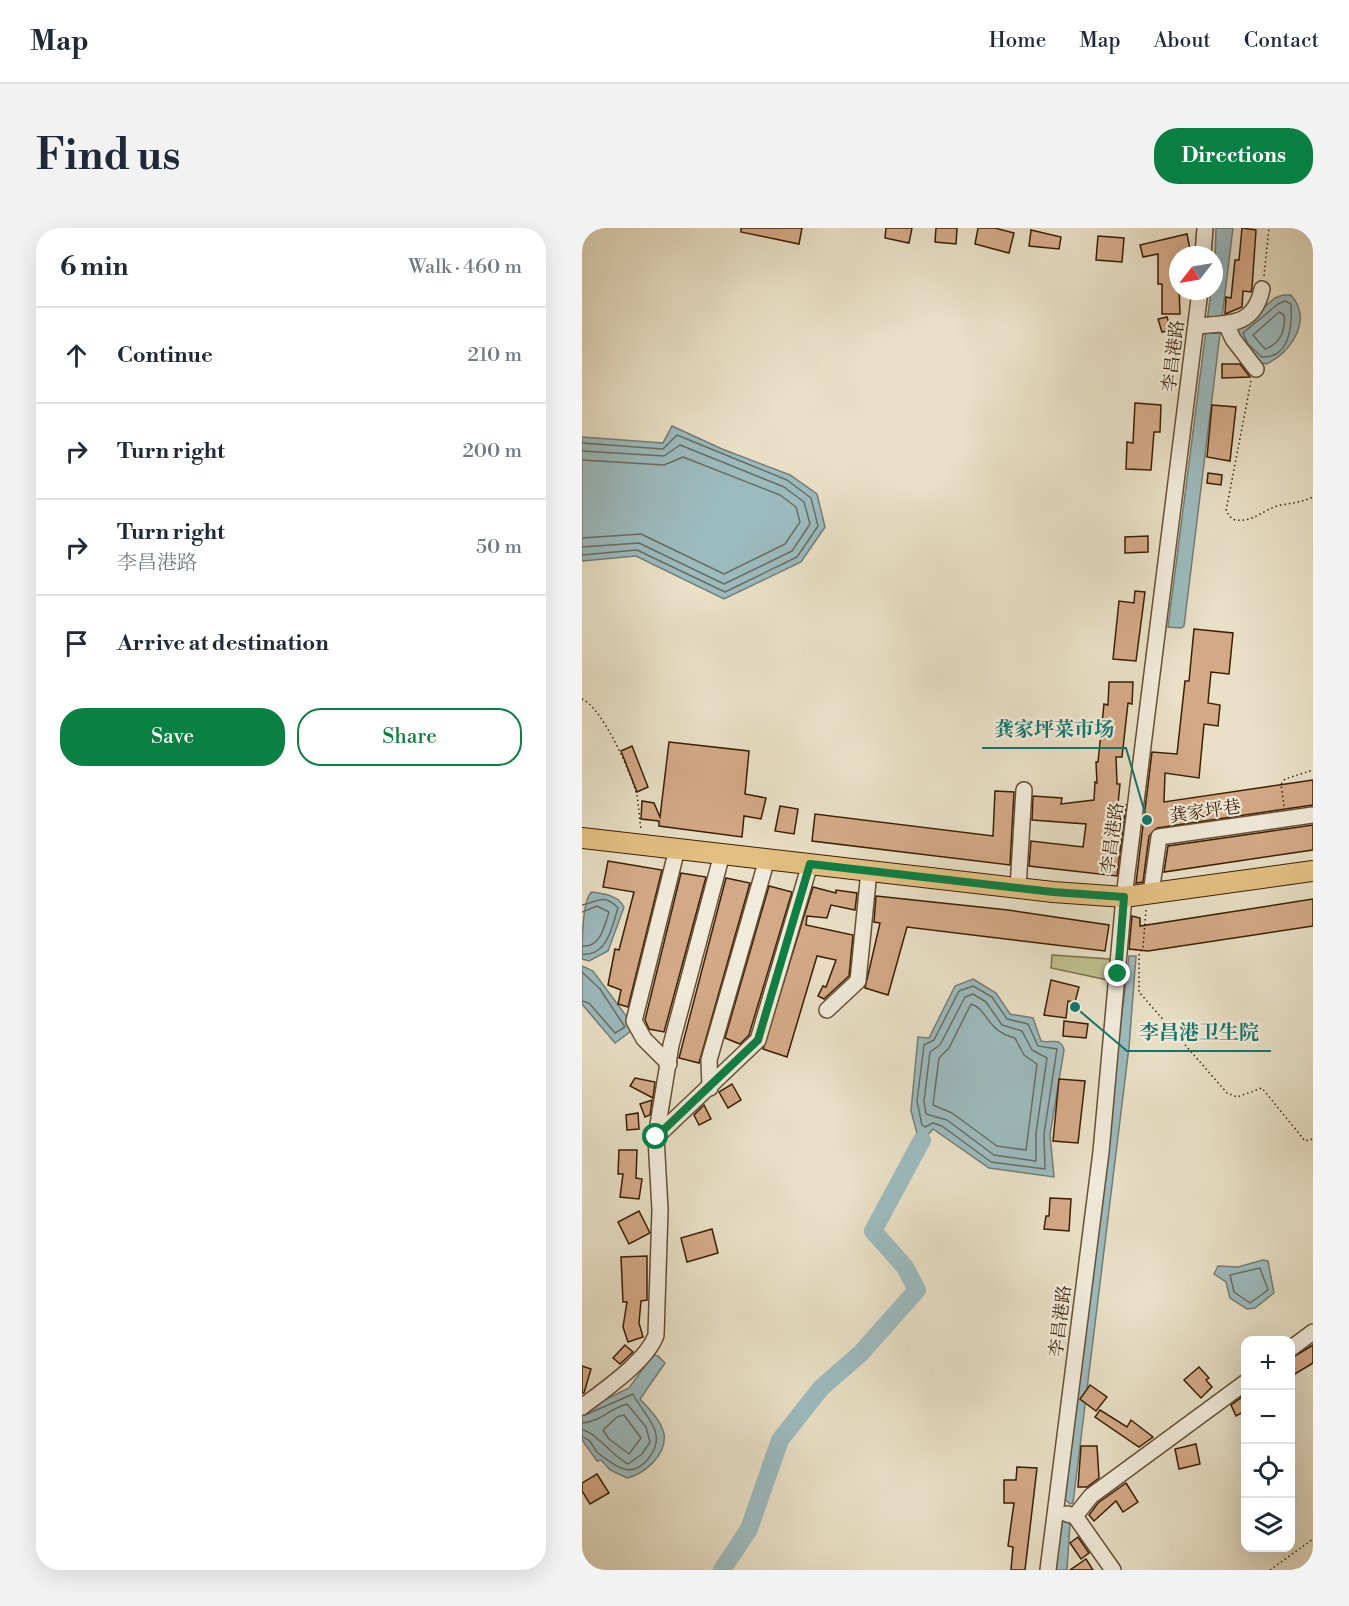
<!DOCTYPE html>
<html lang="en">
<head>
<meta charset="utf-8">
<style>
	:root { --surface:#fff; --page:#f2f2f3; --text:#1f2937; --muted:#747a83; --line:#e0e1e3; --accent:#0b8043 }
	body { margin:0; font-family:"Libre Bodoni","Noto Serif SC",serif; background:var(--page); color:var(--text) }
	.controls { position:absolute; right:18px; bottom:18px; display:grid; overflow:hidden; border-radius:12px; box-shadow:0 6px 24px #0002 }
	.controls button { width:54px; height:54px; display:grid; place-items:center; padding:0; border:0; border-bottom:2px solid var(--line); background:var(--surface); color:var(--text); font:30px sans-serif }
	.compass { position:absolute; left:587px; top:18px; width:54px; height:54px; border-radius:50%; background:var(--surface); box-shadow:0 6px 24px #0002; rotate:239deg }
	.stop { position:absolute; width:18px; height:18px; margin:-14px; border:4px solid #0b8043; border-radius:50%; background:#fff }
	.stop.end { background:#0b8043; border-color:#fff; box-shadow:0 2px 6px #0008 }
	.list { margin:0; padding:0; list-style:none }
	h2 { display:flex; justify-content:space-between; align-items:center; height:78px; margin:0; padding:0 24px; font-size:26px }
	h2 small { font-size:20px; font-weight:400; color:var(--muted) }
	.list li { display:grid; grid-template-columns:39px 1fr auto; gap:18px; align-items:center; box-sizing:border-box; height:96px; padding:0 24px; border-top:2px solid var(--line) }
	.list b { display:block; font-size:22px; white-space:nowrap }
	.list p { margin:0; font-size:20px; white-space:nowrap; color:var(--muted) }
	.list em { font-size:20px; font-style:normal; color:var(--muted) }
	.actions { display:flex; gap:12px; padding:18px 24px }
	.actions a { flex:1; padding:14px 0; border:2px solid var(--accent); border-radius:24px; text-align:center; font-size:21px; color:var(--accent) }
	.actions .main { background:var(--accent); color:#fff }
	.icon { flex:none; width:33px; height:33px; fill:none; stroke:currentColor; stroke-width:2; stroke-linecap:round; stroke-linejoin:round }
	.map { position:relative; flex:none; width:731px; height:1342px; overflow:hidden; border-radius:24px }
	header { display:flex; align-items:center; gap:36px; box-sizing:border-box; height:84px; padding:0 30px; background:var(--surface); border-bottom:2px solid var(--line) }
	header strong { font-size:28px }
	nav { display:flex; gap:33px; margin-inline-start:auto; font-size:21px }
	.intro { display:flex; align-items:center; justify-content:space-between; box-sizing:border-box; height:144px; padding:0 36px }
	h1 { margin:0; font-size:42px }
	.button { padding:15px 27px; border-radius:24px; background:var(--accent); color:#fff; font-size:21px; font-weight:700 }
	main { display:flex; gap:36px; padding:0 36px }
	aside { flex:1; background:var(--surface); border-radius:24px; box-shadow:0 6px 24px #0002 }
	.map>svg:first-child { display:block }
	.green { fill:#bec090; stroke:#7c704a; stroke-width:1.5 }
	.water { fill:#9cbbbf; stroke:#757d74; stroke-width:1.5 }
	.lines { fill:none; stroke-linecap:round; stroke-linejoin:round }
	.shore { stroke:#6b6d61; stroke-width:1.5 }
	.river { stroke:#9cbbbf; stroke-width:18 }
	.building { fill:#d4a987; stroke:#3a1f03; stroke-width:1.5 }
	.minor-casing { stroke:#664f34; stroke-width:18 }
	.major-casing { stroke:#3a1f03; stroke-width:22 }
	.path { stroke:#3a1f03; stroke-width:1.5; stroke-dasharray:1.5 3; stroke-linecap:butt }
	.minor { stroke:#f1ebdb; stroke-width:15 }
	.major { stroke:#e4c084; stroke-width:20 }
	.route { stroke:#0b8043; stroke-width:8 }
	.labels { text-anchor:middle; stroke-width:4.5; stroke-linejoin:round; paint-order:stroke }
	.street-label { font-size:18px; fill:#3a1f03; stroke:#f1ebdb }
	.leader { fill:none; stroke:#0f766e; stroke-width:2 }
	.callout-dot { fill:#0f766e; stroke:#f1ebdb; stroke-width:2 }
	.callout-label { font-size:20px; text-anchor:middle; font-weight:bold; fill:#0f766e; stroke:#f1ebdb; stroke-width:4.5; stroke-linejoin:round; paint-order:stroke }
</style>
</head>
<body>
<header>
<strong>Map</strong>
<nav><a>Home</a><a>Map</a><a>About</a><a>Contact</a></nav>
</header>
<div class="intro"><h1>Find us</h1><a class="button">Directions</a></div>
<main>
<aside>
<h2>6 min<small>Walk · 460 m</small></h2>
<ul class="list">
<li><svg class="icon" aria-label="ahead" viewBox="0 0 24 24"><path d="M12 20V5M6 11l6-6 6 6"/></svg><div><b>Continue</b></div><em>210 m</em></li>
<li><svg class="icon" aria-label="right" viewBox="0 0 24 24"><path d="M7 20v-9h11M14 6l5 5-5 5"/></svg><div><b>Turn right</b></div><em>200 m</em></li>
<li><svg class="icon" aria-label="right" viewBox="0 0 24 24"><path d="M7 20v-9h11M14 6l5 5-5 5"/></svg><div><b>Turn right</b><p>李昌港路</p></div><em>50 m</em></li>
<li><svg class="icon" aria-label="arrive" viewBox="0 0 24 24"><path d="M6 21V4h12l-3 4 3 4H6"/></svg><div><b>Arrive at destination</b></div></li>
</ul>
<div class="actions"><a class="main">Save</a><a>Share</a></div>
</aside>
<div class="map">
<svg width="731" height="1342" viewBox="0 0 731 1342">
	<rect width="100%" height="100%" fill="#e9e0c7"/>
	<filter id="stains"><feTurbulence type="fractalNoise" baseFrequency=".00333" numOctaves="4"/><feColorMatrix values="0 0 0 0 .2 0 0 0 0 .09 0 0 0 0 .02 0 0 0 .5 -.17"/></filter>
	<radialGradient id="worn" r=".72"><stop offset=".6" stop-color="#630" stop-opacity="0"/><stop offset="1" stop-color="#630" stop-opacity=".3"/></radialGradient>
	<path class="green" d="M470,727L528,731L526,752L469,740Z"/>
	<g class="water">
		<path d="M634,0H651L602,398L599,400L586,399L629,63H632Z"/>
		<path d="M701,67H709C731,92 709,125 684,136L677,134L654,103L693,70Z"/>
		<path d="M90,198L140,221L208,247L235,266L243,299L219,334L142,371L54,328L0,333V209L81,215Z"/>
		<path d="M10,664C22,666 36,667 42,679L26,723L7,733L0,731C0,716 0,670 10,664Z"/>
		<path d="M547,728H554L547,819L491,1275L488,1276L481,1269Z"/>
		<path d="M0,738L11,743L53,800L33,815L0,776Z"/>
		<path d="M391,751L414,765L428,786L451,790L459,813C470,816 478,808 482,822L468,907L472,949L407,940L351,901L338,916L329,883L336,809L347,810L373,758Z"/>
		<path d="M681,1032L686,1033L692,1065L673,1080L665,1081L648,1070L644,1054L632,1046L636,1038L656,1039Z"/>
		<path d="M71,1127L76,1128L83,1135L58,1171C67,1181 79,1192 82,1206C85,1227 62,1246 45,1250L28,1242L19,1232L15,1233L0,1212V1183L47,1160Z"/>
		<path d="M478,1291L488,1295L485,1342H474Z"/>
	</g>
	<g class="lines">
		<g class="shore">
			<path d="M703,73L709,76C710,96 709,130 680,129L666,116L661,105L696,76Z"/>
			<path d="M697,84L702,87C704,102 698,116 683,121L671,107Z"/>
			<path d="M0,215L81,221L95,207L205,252L229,270L236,298L215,329L143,364L55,322L0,327"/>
			<path d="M0,223L82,228L98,217L202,259L222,274L228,296L210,323L142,356L57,315L0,319"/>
			<path d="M0,232L82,237L101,229L198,267L214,279L218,294L203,316L142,346L59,306L0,310"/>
			<path d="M0,677C14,675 21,664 36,680C30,699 25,729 0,726"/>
			<path d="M0,684L15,678L27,684C22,698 19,720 0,718"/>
			<path d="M0,744L18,761L43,799L33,805L7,775L0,773"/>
			<path d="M391,758L410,769L425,791L446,796L456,818L475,821L462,906L463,941L409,934L360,898L351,895L343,899L340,897L335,873L342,817L352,812L377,763Z"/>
			<path d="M391,766L404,774L420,797L440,803L450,822L465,830L454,905V933L412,927L365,892L344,886L342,873L348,824L358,817L383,769Z"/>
			<path d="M389,776C407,782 403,802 433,810L442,827L455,836L444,922L415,918L370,885L351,877L357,830L367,820Z"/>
			<path d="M678,1040L686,1062L668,1075L652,1064L648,1047Z"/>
			<path d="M42,1187L59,1210L47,1226L27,1211L21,1202L35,1189Z"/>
			<path d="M0,1195C18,1194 29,1180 45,1176L64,1199L68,1214L60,1226L46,1236C31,1229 13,1203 0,1202"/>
			<path d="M0,1209C10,1211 10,1219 16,1225C33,1238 49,1252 66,1231C88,1205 61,1187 51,1166L3,1187"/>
		</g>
		<path class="river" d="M140,1342L167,1301L198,1212L239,1160L279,1125L335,1062L323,1039L291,1003L340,912"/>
	</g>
	<g class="building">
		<path d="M159,0H220L217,16L159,4Z"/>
		<path d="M304,0H330L327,15L303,10Z"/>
		<path d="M354,0H375L374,16L353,14Z"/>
		<path d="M396,0H413L432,5L427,25L393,16Z"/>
		<path d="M660,0L674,2L670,60L669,64L661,63L660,79L643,86L644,69L649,70L653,32H657Z"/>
		<path d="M449,2L479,9L477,21L447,18Z"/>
		<path d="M605,6L609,26L596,27L598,86H580V56H576V26L561,29L558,17Z"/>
		<path d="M516,8L542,10L540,34L514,32Z"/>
		<path d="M585,89L589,102L580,104L576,91Z"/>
		<path d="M640,136H658L668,149L640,150Z"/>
		<path d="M553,175L579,177L578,204H572L569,242L544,241L545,214L551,215Z"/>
		<path d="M630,177L654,179L648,233L625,229Z"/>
		<path d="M626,245L640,247L639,257L625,255Z"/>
		<path d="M566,308V324L543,325V309Z"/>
		<path d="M553,363L563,364L554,433L531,431L537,373L552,375Z"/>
		<path d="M612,401L651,405L647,446L629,444L626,475L638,477L636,498L622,496L617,550L583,545L582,574L731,552V577L575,600L567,608L561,654L554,655L570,524L595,526L603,453H607Z"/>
		<path d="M527,454H551L550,476L546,475L540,529H534L535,556H538L536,576L544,577L535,648L447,638L449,613L501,619L504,596L450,592L451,568L480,570L479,576L512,572L513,554L515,555L514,534H516L522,476L526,477Z"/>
		<path d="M87,514L167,523L163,566L184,570L179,591L162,588L160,609L77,598V593L59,591L60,573L72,575L78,589Z"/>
		<path d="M50,518L66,559L55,564L39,523Z"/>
		<path d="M413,563L432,564L428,637L230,613L233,586L411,608Z"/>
		<path d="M198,578L216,581L212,606L193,603Z"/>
		<path d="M731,597V622L582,644L586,618Z"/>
		<path d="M26,633L80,642L46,779L36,776L39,762L26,757L33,721L37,722L52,664L21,659Z"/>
		<path d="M99,645L124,649L82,804L67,801L63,792Z"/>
		<path d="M144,650L168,655L117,835L97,830Z"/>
		<path d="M187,658L210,664L169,800L167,807L158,816L143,810Z"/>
		<path d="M231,659L254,665V662L275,665L273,682L249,677L245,690L225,688L224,697L271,707L267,748L242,771L236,768L241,758L244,759L254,732L235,728L205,829L181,821Z"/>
		<path d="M294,668L426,682L527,697L523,723L325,699L306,767L283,760L298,695L292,694Z"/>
		<path d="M731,671V698L566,723L547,721L550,688L558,690V698Z"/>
		<path d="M469,752L497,759L493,774L486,773L484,790L462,787Z"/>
		<path d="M482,793L506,796L504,810L481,808Z"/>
		<path d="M53,850L73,854L71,870L48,858Z"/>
		<path d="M477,851L503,853L496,915L471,913Z"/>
		<path d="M150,856L159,872L146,880L137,864Z"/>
		<path d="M70,872L68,887L63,889L58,876Z"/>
		<path d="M122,877L129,891L117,897L112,887Z"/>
		<path d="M56,885L57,901L45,902L44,887Z"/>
		<path d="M37,922H55L54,950L60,951L57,971L38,969L41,946H36Z"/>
		<path d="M468,970L489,971L487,1003L462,1001L464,988H467Z"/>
		<path d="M57,983L68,1005L47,1016L36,994Z"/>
		<path d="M130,1001L136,1025L105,1034L99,1010Z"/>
		<path d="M65,1028V1072L59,1073L57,1095L61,1109L46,1114L41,1099L45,1074H41L39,1029Z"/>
		<path d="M43,1117L51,1124L38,1136L31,1130Z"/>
		<path d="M731,1117V1135L708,1149V1131Z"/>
		<path d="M0,1138L9,1141L2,1165H0Z"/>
		<path d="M617,1139L627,1150L624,1152L630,1159L619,1170L602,1152Z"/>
		<path d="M508,1157L525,1169L514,1183L498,1171Z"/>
		<path d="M663,1167V1183L654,1188L649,1177Z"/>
		<path d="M518,1182L545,1199L549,1192L571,1209L557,1219L513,1189Z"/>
		<path d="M614,1216L618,1236L597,1241L593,1221Z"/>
		<path d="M499,1218H515L517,1250L505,1259H496Z"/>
		<path d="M435,1239L455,1240L443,1342H429L431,1319L426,1318L432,1275H422V1252H434Z"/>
		<path d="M15,1246L27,1265L8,1276L0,1263V1255Z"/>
		<path d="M544,1255L556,1274L541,1284L534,1273L512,1293L507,1287L516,1275Z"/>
		<path d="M496,1309L507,1325L499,1331L488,1315Z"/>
		<path d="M504,1331L511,1342H488Z"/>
	</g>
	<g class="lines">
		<g class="minor-casing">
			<g id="minor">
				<path d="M621,27L623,0"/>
				<path d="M644,96L651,111L674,141"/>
				<path d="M615,98C647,95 672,99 680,61"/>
				<path d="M436,660L442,562"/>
				<path d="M569,665L577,609L731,587"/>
				<path d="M245,782L276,753L287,643"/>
				<path d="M87,836L62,811L52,793L95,621"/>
				<path d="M128,860L127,832L185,631"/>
				<path d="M74,909L89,817L140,626"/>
				<path d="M708,1121L731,1104"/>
				<path d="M0,1179C22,1162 65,1133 74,1107L78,982L74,909L176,812L228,636"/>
				<path d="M485,1286L493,1288L531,1342"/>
				<path d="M493,1288L509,1268L664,1154"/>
				<path d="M466,1342L519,924L542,669L618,63"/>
			</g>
		</g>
		<g class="major-casing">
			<path id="major" d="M0,610L471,664L542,669L731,643"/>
		</g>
		<g class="path">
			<path d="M682,48L687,0"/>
			<path d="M669,153L644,283L650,291C670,297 680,281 699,277C711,275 720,274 731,269"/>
			<path d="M0,471C20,479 50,546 55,568C57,579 57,590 59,601"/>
			<path d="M702,578L699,556L703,551L731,542"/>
			<path d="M564,682L561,719L557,727V764L645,865L655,869L680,860L723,913L731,911"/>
			<path d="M688,1342L731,1311"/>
		</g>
		<use href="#minor" class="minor"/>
		<use href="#major" class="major"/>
	</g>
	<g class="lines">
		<path class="route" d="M74,909L176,812L228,636L471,664L542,669L536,746"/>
	</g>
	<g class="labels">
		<g class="street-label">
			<text transform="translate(591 128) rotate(-83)" y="6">李昌港路</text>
			<text transform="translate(623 583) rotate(-8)" y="6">龚家坪巷</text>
			<text transform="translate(530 610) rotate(-82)" y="6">李昌港路</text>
			<text transform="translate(478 1093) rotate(-83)" y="6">李昌港路</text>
		</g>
	</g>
	<path class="leader" d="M565 592L544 520H400M493 779L545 823H689"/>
	<g class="callout-dot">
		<circle cx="565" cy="592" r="6"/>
		<circle cx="493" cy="779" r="6"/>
	</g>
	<g class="callout-label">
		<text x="472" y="508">龚家坪菜市场</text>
		<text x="617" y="811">李昌港卫生院</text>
	</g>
	<rect width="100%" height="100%" filter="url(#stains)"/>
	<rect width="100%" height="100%" fill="url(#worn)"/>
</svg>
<div class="controls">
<button>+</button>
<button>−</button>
<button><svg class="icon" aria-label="locate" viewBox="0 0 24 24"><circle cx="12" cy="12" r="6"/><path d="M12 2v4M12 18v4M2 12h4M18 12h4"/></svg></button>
<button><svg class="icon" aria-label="layers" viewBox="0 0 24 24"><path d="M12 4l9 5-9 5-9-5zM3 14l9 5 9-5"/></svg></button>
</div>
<svg class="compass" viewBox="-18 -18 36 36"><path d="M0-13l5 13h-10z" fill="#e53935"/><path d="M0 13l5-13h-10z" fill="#747a83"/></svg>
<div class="stop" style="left:74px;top:909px"></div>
<div class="stop end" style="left:536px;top:746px"></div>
</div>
</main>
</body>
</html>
